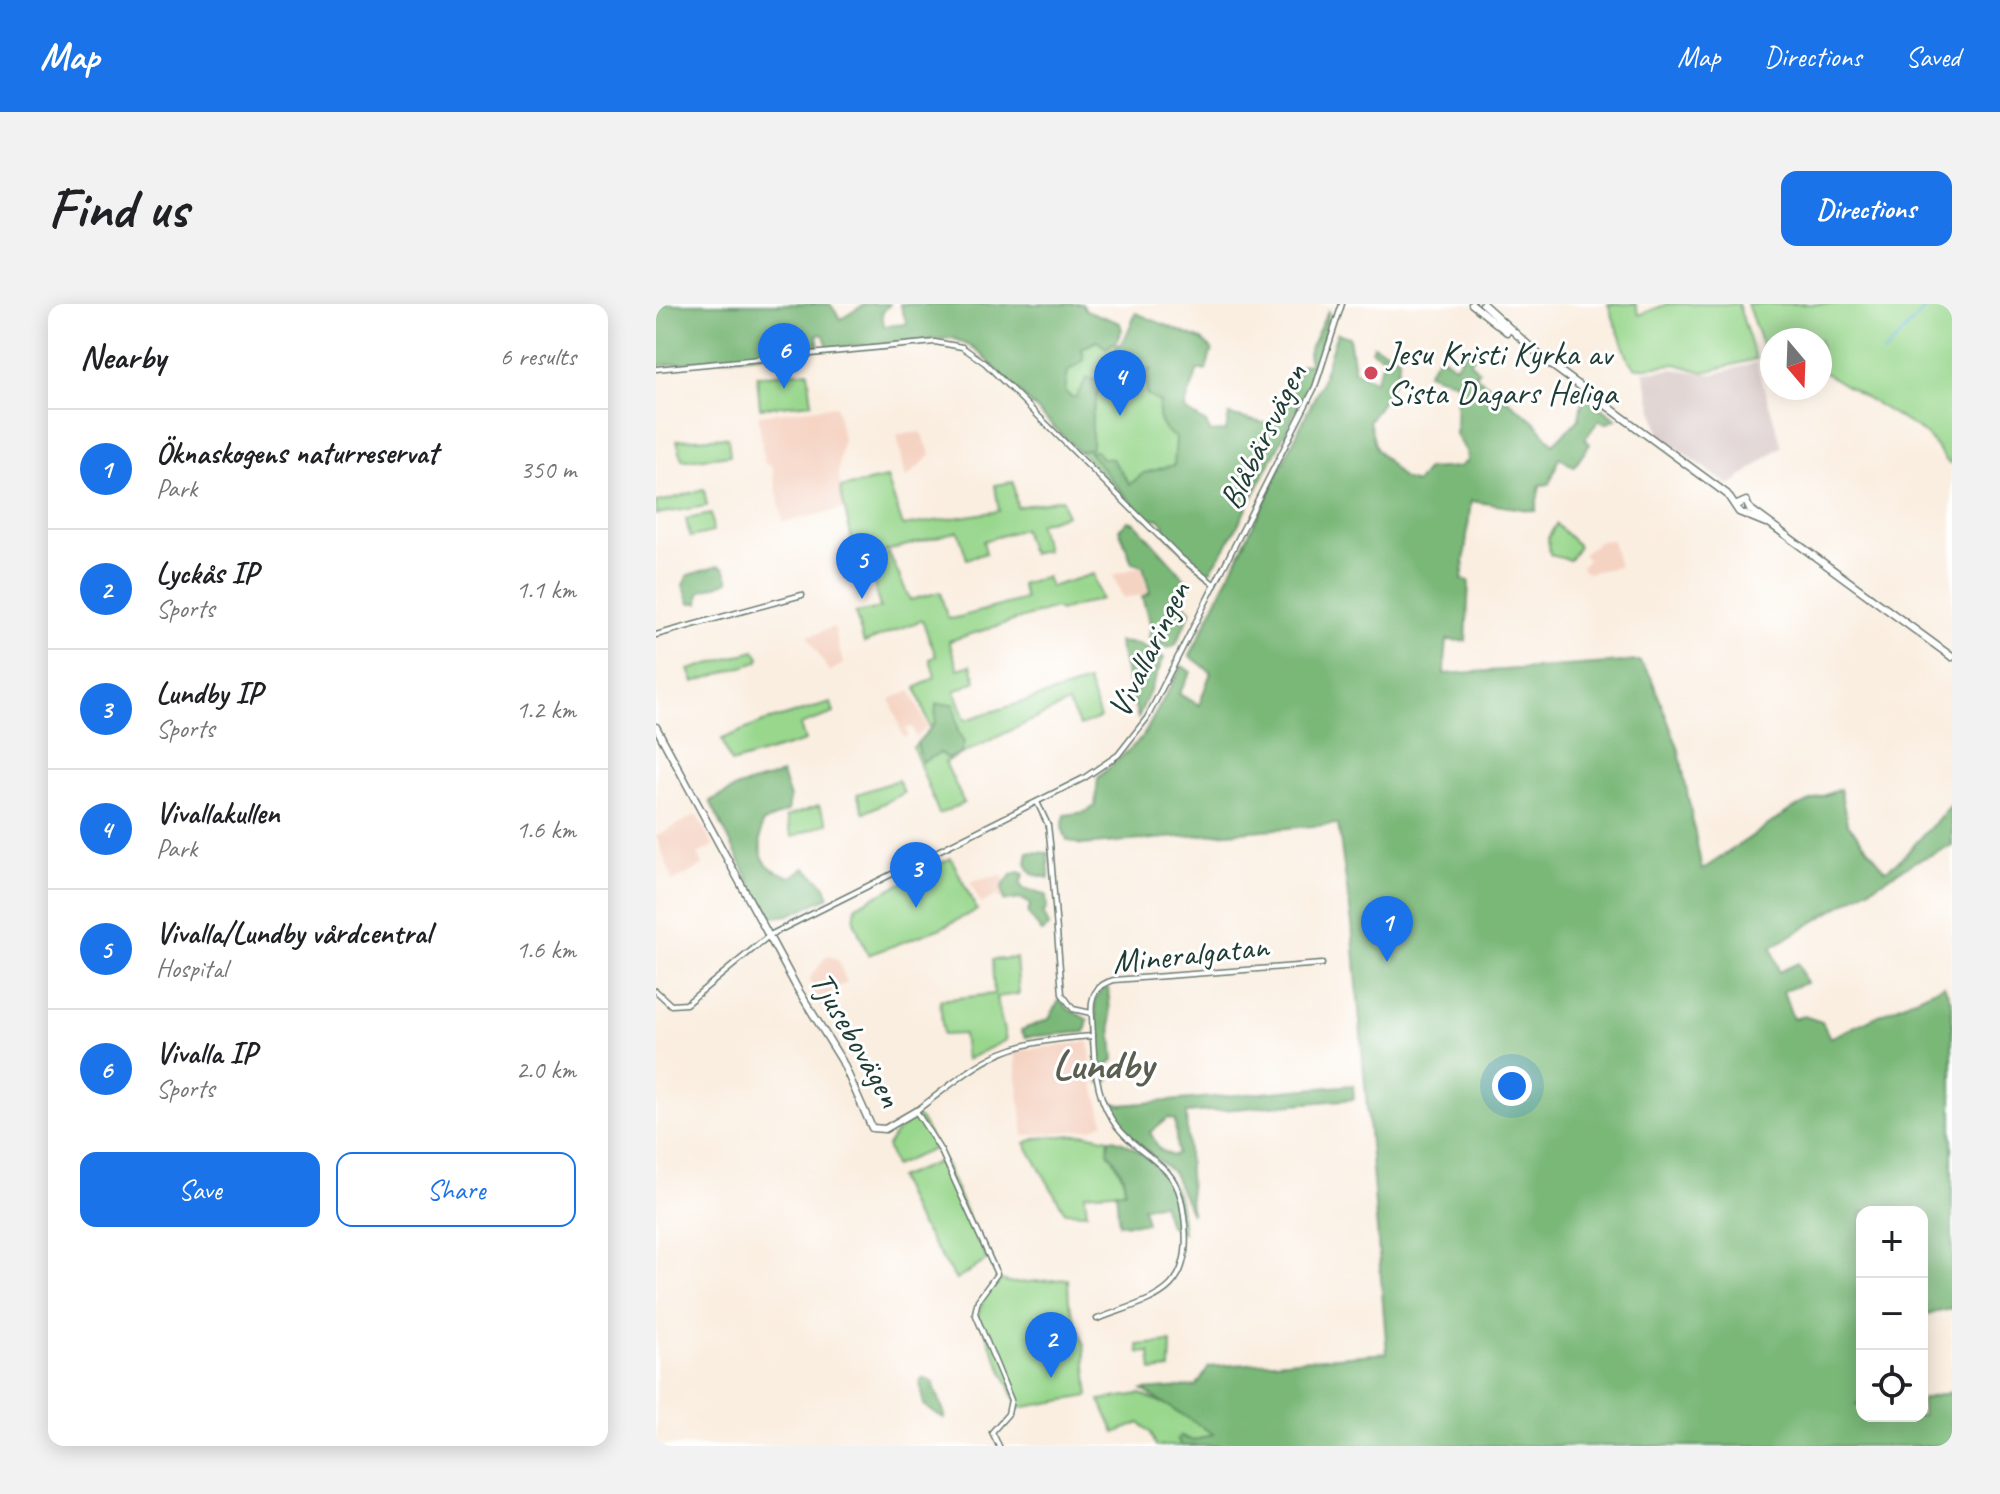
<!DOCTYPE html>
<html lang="en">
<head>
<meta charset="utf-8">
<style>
	:root { --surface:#fff; --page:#f2f2f2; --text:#202124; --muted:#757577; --line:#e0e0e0; --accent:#1a73e8 }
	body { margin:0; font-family:Caveat,sans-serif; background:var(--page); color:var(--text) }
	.controls { position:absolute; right:24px; bottom:24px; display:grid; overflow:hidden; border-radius:16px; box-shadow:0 4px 20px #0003 }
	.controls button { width:72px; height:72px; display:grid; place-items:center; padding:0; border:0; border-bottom:2px solid var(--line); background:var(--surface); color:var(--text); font:40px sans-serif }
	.compass { position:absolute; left:1104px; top:24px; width:72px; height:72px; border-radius:50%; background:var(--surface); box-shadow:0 4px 20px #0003; rotate:161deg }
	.you { position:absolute; left:856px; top:782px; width:28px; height:28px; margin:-20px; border:6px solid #fff; border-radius:50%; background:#1a73e8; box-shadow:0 0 0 12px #1a73e833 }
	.badge { display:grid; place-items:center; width:52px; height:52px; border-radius:50%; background:var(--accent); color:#fff; font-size:26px; font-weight:700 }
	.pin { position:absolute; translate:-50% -66px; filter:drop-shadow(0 2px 4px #0008) }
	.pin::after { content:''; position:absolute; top:42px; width:28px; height:24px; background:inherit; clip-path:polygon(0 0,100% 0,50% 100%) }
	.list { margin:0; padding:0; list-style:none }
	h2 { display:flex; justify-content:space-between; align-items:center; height:104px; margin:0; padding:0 32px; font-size:34px }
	h2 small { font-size:26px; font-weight:400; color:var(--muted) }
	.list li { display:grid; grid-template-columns:52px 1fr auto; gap:24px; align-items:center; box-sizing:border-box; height:120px; padding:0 32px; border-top:2px solid var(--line) }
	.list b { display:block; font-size:30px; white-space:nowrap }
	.list p { margin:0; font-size:26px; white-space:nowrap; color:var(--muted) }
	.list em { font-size:26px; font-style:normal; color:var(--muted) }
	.actions { display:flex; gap:16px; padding:24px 32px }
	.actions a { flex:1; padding:18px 0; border:2px solid var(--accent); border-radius:16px; text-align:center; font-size:28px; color:var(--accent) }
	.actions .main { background:var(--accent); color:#fff }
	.icon { flex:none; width:44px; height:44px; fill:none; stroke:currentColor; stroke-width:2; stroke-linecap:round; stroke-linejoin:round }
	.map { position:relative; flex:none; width:1296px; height:1142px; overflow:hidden; border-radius:16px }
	header { display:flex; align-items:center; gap:48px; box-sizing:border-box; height:112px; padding:0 40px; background:var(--accent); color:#fff }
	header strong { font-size:38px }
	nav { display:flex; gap:44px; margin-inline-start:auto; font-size:28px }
	.intro { display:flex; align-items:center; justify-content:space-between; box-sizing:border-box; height:192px; padding:0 48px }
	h1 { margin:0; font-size:56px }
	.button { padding:20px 36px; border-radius:16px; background:var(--accent); color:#fff; font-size:28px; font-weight:700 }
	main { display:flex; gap:48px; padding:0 48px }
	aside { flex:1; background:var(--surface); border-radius:16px; box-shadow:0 4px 20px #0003 }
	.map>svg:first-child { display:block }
	.built { fill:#f5d3c2 }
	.industrial { fill:#d1c0bd }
	.green { fill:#99d78d; stroke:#5c8a60; stroke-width:2 }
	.forest { fill:#7ab878; stroke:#4c7a56; stroke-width:2; fill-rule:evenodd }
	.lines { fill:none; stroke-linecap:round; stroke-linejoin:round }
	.stream { stroke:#6bb3e3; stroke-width:2 }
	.minor-casing { stroke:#6c7b70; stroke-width:7 }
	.major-casing { stroke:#6c7b70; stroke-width:9 }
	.minor { stroke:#fff; stroke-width:4 }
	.major { stroke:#fff; stroke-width:6 }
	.poi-dot { fill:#d1495b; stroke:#fff; stroke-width:3 }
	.labels { text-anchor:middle; stroke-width:6; stroke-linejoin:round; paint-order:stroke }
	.poi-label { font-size:34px; fill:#1f3d34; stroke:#fff; text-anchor:start }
	.street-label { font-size:34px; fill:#1f3d34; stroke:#fff }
	.district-label { font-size:42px; font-weight:bold; fill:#5b5f51; stroke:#fff }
</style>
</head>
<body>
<header>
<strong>Map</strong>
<nav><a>Map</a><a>Directions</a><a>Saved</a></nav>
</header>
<div class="intro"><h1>Find us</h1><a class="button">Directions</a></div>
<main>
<aside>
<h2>Nearby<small>6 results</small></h2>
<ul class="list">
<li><span class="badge">1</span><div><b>Öknaskogens naturreservat</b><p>Park</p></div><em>350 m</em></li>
<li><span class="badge">2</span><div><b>Lyckås IP</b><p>Sports</p></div><em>1.1 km</em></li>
<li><span class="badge">3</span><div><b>Lundby IP</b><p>Sports</p></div><em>1.2 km</em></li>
<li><span class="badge">4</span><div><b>Vivallakullen</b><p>Park</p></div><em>1.6 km</em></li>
<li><span class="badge">5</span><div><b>Vivalla/Lundby vårdcentral</b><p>Hospital</p></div><em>1.6 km</em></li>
<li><span class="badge">6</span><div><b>Vivalla IP</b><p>Sports</p></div><em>2.0 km</em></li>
</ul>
<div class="actions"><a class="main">Save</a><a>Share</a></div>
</aside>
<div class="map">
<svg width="1296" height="1142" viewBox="0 0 1296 1142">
	<rect width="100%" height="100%" fill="#fff"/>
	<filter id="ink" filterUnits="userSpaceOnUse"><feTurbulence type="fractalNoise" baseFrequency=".0125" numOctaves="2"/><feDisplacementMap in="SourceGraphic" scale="16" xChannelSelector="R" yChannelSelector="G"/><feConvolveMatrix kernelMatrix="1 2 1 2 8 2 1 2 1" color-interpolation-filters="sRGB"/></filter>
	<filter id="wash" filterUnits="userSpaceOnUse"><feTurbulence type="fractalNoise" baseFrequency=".006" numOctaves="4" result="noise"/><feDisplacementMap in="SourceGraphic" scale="32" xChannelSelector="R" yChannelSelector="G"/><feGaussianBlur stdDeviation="1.8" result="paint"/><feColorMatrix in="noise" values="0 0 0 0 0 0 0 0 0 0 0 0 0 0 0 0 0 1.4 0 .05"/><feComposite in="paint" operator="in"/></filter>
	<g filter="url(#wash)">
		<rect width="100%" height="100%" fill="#faeee0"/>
		<g class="built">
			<path d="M180,102L187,134L182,168L189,205L127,218L116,164L108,158L102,111Z"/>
			<path d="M265,128L275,151L250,174L241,131Z"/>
			<path d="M956,236L963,263L931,269L925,263L932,256L927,251L930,247L944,237Z"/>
			<path d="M485,262L492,290L467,294L457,271Z"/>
			<path d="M178,323L187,360L173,368L152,332Z"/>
			<path d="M255,387L271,423L260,434L256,423L250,425L252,432L247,433L234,395Z"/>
			<path d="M38,512L42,513L58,542L42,550L47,562L17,578L0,532Z"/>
			<path d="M346,571L356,590L343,595L341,591L325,600L314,578Z"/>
			<path d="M171,651L182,656L191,679L175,685L179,699L167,706L156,688L154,674Z"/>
			<path d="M433,738L438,782L448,818L436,825L368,832L358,747Z"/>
		</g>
		<path class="industrial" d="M1100,59L1126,142L1074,182L1004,132L987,68L1017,65L1057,70Z"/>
		<g class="green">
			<path d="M952,0H980L983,11L1011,0H1082L1100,55L1048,68L1020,60L980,64L973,57Z"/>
			<path d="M1091,0H1296V158L1293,160L1270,130L1164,66V36H1116V47L1108,46Z"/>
			<path d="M447,30L474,50L504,59L530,158L488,187L467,192L420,143L391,69L422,31Z"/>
			<path d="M152,67L156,99L104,104L101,72Z"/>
			<path d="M72,133L74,151L31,156L26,155L21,136Z"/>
			<path d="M231,174L247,222L343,207L339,181L357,178L361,203L406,195L410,211L382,220L390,246L375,250L367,225L327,237L330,249L311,255L302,227L230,247L212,259L207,243L198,245L184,184Z"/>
			<path d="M48,186L51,202L0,210V198C19,196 30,188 48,186Z"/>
			<path d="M55,210L57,228L34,233L30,215Z"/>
			<path d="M900,220L923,242L914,256L894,251L892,234Z"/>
			<path d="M233,249L254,296L284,288L291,313L296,315L369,295L365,280L390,273L394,283L437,270L445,295L404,307L399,304L293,337L302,365L315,361L320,377L299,387L309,416L432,378L444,414L424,422L412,399L289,458L308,499L283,510L257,443L275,427L260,384L279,373L274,355L280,352L266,316L208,339L199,309L224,304L214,263Z"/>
			<path d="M99,347L104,354L102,358L38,378L33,366Z"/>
			<path d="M175,399L178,409L144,421L149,437L75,459L66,435L107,418Z"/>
			<path d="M242,476L248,489L208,509L201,490Z"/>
			<path d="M163,502L172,519L136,533L130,513Z"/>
			<path d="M295,554L321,606L285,624L212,651L198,617L200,602Z"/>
			<path d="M360,654L363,690L340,693L350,736L310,756L307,730L287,731L284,696L338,690L336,656Z"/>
			<path d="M259,812L265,816L280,844L238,862L231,842L244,822Z"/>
			<path d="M429,830L453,835C450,854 469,866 469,887L429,890L431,909L409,908L369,839L382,834Z"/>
			<path d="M287,856L331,956L300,976L257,909L242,874Z"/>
			<path d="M412,975L413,998L428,1040L433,1092L363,1104L322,1012L328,992L345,976L356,979Z"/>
			<path d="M515,1038L514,1065L496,1067L494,1048L483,1049L482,1041Z"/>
			<path d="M484,1090L511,1101L558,1130L525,1142H500L495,1129L484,1119L459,1129L444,1096Z"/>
		</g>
		<g class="forest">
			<path d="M0,0H174L185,15L209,0H234L226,9L228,22L251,20L244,0H426L430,6L464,19L466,26L461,36L450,44L441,37L426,44L428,56L412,67L409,88L415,93H420L431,74L445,78L436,111V144L423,148L320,45L297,34L172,44L168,31L161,30L163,44L0,62Z"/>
			<path d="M672,7C675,14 659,62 654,75C644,100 564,264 550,270L509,230L508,220L503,215L489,214L432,148L440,147L446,154L456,155L474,180L488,169L518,161L520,134C506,127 500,113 504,99L491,91V71L495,65L482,70L467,61L453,60L452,55L469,34L480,9L546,36L556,45L550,66H541C539,81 529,94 529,106L550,119L554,128L570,127L573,111L612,120L646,61L654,60L652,49Z"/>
			<path d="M681,29L693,33L698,66L719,77L729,54L715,46L717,41L743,53C745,73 724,100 713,117L720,145L747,175L760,179L771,165L803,163L811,157L810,147L800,131L801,79L771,69L783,51L799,62L815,42L822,48L814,58L823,67L819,71L878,117L897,140L923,115L927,91L960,115L949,120L943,116L929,135L934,140L918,163L903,153L894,180L884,181L879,207L815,197L806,276L813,277L810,337L791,336L788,370L983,357L995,373L1023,446L1046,566L1136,505L1184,485L1191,519L1230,566L1246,554L1296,500V542L1258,558L1116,643L1123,668L1142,659L1150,679L1127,687L1137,715L1148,712L1166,718L1174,734L1288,681L1296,699V1005L1266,1011V908H1206V1096L1200,1101H1206V1112H1266V1095L1296,1088V1142H525L521,1135L525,1132L537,1137L557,1130L487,1086L540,1082L553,1063L731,1049L696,620L682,520L425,541L411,536L406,524L409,511L429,508L439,502L442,474L486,434L526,362L535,368L523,390L543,401L555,368L534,352L664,82Z"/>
			<path d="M472,217L479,219L534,280L524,295L535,307L520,340L513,344L492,335L495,323L486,293L494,289L487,262L476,259L463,225Z"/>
			<path d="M62,262L68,264L73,277L44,288L43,299H34L27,281L32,271Z"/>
			<path d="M462,338L482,340L508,354L482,414Z"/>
			<path d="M280,400H298L302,428L308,438L305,449L292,455L284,449L266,458L261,439L279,419Z"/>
			<path d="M126,470L134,494L132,507L106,519C103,550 102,563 135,573L149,564L168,580L173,593L133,611L117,613L109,608L54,497L82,483Z"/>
			<path d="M372,548L392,549L393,574L376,570L370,560Z"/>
			<path d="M362,568L368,570L364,579L367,585L390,591L391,605L387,608L393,622L386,628L372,610L374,600L366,595L348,597L346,583L355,571Z"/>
			<path d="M452,684L458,756L451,761L453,777L444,779L439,697L445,685Z"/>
			<path d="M404,695L411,704L432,716L429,728L369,733L365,726L393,715Z"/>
			<path d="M697,781L698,795L530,809L535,910L517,869L470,828L456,798L465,801ZM512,814L519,816L521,849L516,852L503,845L494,828Z"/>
			<path d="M453,835C475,835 512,869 521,890C525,902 526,917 527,929L513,921L506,899L487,903L491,919L463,920L460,887H469C469,870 462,861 452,848Z"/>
			<path d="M267,1074L276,1077L289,1111L288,1115L267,1101L264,1076Z"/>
		</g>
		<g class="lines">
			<path class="stream" d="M1227,50L1274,0"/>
		</g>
	</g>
	<g filter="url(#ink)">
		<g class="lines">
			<g class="minor-casing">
				<g id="minor">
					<path d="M0,65L279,38L306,43L329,59L525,254L559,281"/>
					<path d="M0,331L146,291"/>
					<path d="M381,498L392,521L394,539L406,690L417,705L435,709"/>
					<path d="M0,687L15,701L30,700L114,631L428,474L462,451L491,414L659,83L686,0"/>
					<path d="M441,1015C497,994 536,991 529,921C527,902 525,884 512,869C494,850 469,837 455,814C437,785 438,747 436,713C434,694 438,681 458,676L666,660"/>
					<path d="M343,1142L336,1128L352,1110L355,1096L319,1009L322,996L341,970L285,847L260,807C333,751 343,739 437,732"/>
				</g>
			</g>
			<g class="major-casing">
				<g id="major">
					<path d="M816,0L851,28"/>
					<path d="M827,0L890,57L1071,190L1083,208L1110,219"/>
					<path d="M1081,201L1090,197L1094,206"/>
					<path d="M1094,205L1296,353"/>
					<path d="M0,423L141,684L186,757L216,824L229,825L260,807"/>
				</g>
			</g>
			<use href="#minor" class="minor"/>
			<use href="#major" class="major"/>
		</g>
	</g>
	<circle class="poi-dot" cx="715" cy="69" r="8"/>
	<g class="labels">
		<g class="poi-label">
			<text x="731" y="61">Jesu Kristi Kyrka av<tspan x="731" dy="39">Sista Dagars Heliga</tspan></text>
		</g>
		<g class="street-label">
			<text transform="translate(606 132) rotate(-64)" y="12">Blåbärsvägen</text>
			<text transform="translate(492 345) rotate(-64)" y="12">Vivallaringen</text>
			<text transform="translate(534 649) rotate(-6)" y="12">Mineralgatan</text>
			<text transform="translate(201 735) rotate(60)" y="12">Tjusebovägen</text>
		</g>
		<g class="district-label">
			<text x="447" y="774">Lundby</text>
		</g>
	</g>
</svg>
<div class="controls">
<button>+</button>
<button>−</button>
<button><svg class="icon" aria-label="locate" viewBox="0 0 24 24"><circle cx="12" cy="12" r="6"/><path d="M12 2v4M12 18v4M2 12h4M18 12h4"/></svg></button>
</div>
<svg class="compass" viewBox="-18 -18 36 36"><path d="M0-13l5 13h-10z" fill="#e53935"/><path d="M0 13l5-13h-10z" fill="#757577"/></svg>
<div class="you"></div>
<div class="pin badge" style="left:731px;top:658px">1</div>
<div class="pin badge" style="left:395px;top:1074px">2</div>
<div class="pin badge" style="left:260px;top:604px">3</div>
<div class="pin badge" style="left:464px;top:112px">4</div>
<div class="pin badge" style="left:206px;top:295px">5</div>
<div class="pin badge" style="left:128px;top:85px">6</div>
</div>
</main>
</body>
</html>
